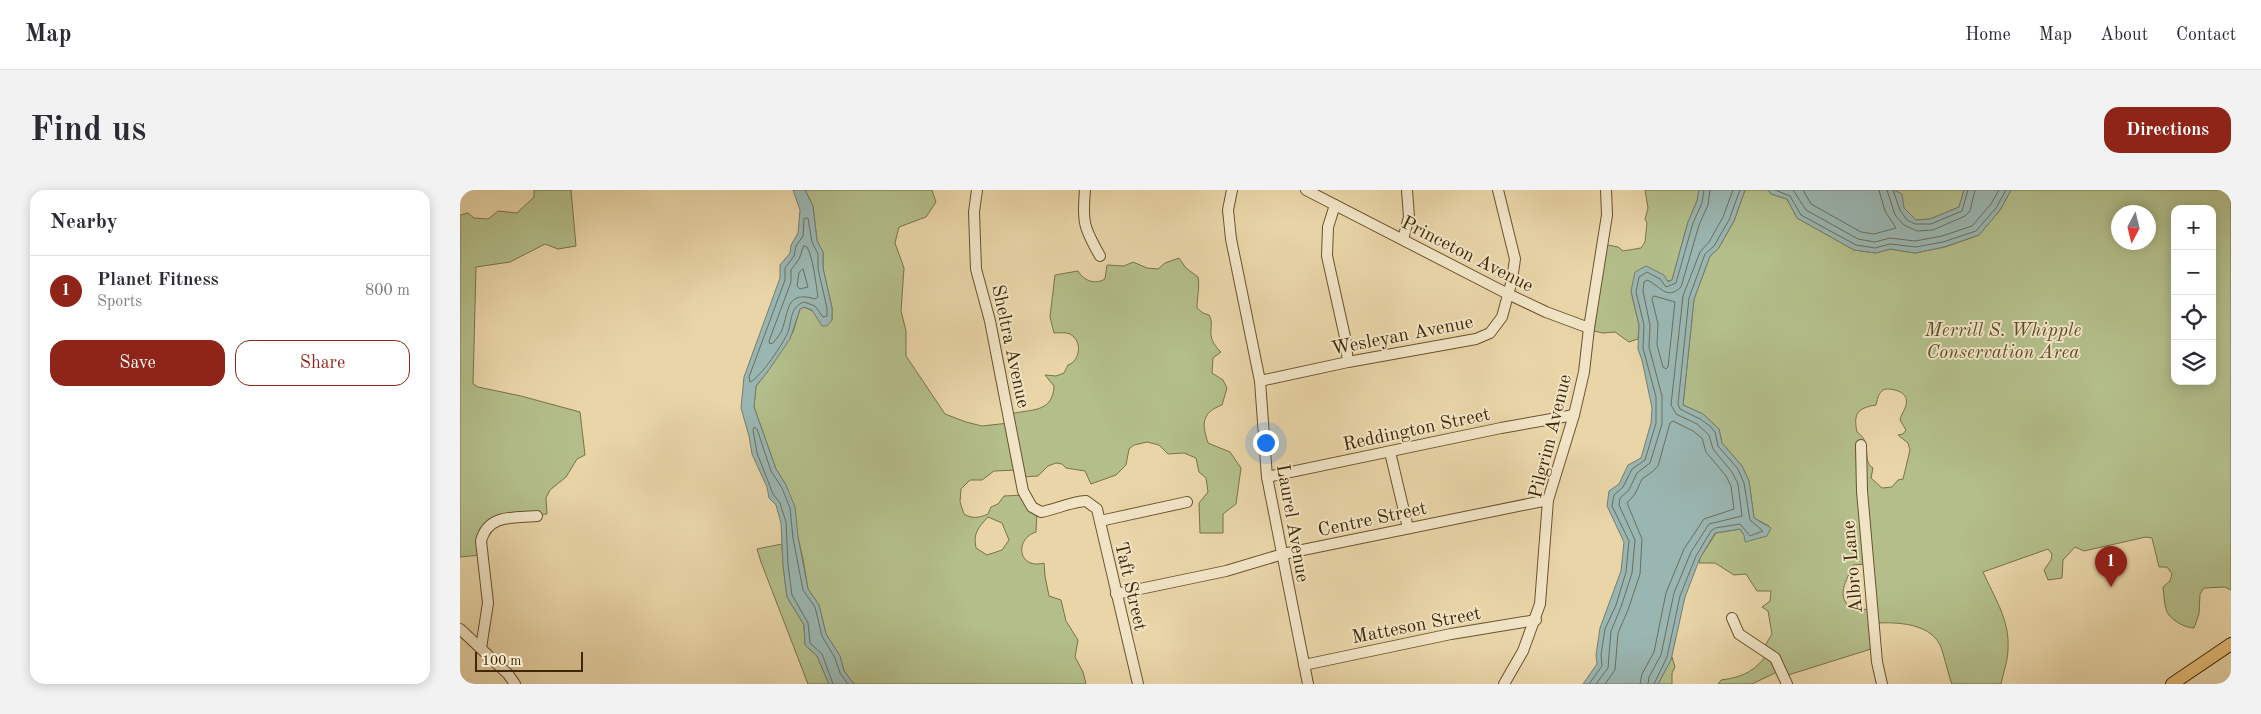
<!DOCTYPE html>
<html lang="en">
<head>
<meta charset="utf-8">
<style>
	:root { --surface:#fff; --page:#f2f2f3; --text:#2b2b33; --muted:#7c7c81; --line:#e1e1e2; --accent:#8f2418 }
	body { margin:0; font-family:"Old Standard TT",serif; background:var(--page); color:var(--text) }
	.controls { position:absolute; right:15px; top:15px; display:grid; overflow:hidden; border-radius:10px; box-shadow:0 2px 12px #0003 }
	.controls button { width:45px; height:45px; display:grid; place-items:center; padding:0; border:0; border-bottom:1px solid var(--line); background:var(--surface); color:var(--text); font:25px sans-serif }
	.compass { position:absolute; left:1651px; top:15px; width:45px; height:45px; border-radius:50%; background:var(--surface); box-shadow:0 2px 12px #0003; rotate:187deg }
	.scale { position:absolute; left:15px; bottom:12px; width:108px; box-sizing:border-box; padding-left:5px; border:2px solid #3f2703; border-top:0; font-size:14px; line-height:18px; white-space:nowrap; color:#3f2703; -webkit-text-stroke:4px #f1e4c6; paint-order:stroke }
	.you { position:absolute; left:805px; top:252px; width:18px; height:18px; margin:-12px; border:4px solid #fff; border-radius:50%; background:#1a73e8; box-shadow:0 0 0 8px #1a73e833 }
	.badge { display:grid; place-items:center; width:32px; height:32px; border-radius:50%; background:var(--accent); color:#fff; font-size:16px; font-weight:700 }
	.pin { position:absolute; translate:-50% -41px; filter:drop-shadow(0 1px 2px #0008) }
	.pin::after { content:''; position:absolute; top:26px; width:18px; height:15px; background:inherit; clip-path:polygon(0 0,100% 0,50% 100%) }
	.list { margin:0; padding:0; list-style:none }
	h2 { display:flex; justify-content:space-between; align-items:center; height:65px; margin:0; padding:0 20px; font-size:21px }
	h2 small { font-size:16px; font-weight:400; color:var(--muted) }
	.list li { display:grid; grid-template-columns:32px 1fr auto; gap:15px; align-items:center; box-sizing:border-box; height:70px; padding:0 20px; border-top:1px solid var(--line) }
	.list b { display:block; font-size:19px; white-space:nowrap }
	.list p { margin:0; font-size:16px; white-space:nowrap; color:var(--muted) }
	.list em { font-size:16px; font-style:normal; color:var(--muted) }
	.actions { display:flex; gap:10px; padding:15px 20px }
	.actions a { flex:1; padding:11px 0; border:1px solid var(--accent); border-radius:15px; text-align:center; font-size:18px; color:var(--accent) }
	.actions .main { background:var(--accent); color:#fff }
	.icon { flex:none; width:28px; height:28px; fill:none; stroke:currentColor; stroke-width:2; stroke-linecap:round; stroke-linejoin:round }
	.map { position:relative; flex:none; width:1771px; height:494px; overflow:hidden; border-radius:15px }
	header { display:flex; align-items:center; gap:30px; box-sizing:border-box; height:70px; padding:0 25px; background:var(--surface); border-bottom:1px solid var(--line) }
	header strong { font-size:24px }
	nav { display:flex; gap:28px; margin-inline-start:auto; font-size:18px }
	.intro { display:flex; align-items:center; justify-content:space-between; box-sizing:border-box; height:120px; padding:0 30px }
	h1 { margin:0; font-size:35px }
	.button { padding:12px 22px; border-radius:15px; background:var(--accent); color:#fff; font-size:18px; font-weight:700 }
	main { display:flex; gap:30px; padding:0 30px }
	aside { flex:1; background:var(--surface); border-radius:15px; box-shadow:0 2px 12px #0003 }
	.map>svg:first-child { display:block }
	.green { fill:#b3be8a; stroke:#797246; fill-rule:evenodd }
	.water { fill:#9ab6b2; stroke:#767d6c }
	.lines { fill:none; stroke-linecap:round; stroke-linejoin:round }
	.shore { stroke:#6c6e5a; stroke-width:1 }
	.minor-casing { stroke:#6a522c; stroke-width:12 }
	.major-casing { stroke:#3f2703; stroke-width:14 }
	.minor { stroke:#f1e4c6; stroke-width:10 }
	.major { stroke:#e4ba74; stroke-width:12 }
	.labels { text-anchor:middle; stroke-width:4; stroke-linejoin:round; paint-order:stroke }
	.street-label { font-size:19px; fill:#3f2703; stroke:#f1e4c6 }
	.park-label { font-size:19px; font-style:italic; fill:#5c4d25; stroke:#f1e4c6 }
</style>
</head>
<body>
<header>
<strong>Map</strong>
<nav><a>Home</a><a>Map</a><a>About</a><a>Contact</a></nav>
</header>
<div class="intro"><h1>Find us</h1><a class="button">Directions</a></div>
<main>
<aside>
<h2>Nearby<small></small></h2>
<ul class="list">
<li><span class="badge">1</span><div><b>Planet Fitness</b><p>Sports</p></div><em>800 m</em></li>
</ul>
<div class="actions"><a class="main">Save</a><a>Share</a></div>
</aside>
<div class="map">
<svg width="1771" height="494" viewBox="0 0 1771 494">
	<rect width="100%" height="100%" fill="#e9d5a8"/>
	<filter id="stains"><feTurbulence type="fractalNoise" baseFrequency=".004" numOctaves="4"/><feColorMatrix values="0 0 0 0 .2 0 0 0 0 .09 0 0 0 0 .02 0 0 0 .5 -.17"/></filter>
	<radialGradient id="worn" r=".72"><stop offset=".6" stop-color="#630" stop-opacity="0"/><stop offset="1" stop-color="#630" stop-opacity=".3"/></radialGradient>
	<g class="green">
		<path d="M74,0H111L116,56L98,59L85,54L50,72L16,77L13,194L18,197L61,206L120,222L125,265L117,269L106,287L90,300L86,308L87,324L47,327L23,344L21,365L0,367V25L8,23L14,28L28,29L38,21L57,23L74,7Z"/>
		<path d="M345,0H472L476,12L466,27L439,37L435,53L444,78L441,121L446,141V166L485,224L506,232L522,236L549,233L550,224C571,219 593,223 594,196L585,185L596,186L604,183L608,175C620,171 623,151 610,144C606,142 599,143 594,143L590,127L595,85L618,81C624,91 635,95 645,89L647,75L664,76L673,72L687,78L698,79L705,73L719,68L726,78L738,87C740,98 737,107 737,118L743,123L749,125C756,136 743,145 761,162L753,168L752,183L763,190L767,198L762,215C741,223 742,234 748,253L770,262L781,278L776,314L763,324V343H740L739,313L748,302L746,288L739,282L736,268L724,263L708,264L699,255L687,252L674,255L669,259L666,275L656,285L631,294L625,281L606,278L602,274L596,273L588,276L578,286L562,287L558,280L534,281L522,290H510L501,299L500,312L504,324C512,329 519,328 528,324L531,317L538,314L544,306L564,305L577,321L576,342C554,349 558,380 584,373L585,386L589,406L601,410L606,431L618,450L615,467L623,482L626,494H394L384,481L380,466L366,444L359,415L348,399L343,369L326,295L316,279L294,217L296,196L308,181L333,142L340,119L344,117L372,130V118L363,78V62L357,51L353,16ZM528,327L542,333L549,350L542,360L527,365L516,358C513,343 518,338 528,327Z"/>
		<path d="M1185,0H1239L1237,11L1228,32L1212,90L1171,101L1179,135L1178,149L1169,152L1155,142L1143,143L1129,140L1143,54L1158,57L1163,61L1181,58L1185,52L1187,33L1185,29L1188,18Z"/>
		<path d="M1285,0H1308L1311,4L1327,9L1337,28L1394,60L1416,63L1430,59L1455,63L1485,57L1519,45L1540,20L1551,0H1771V400L1765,397L1744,398L1740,404L1739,424L1734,438C1725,438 1711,430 1707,422C1704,415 1704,405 1703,397L1710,391L1712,384L1707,377H1699L1692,348L1686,347L1624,361L1615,357L1603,370L1602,388L1588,390L1584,380L1591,370L1592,364L1588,359L1523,382C1534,407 1550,430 1548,459C1548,471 1543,483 1541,494H1492C1488,485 1483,459 1479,453C1468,434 1438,432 1419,433L1411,459L1325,486L1319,481L1292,494H1258L1261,490C1283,487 1293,482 1307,465L1303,459L1312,444L1308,421L1302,417L1310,411L1311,401H1297L1286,384L1274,385L1255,373H1239L1240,368L1256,343L1280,339L1284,345L1309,336L1294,328L1289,291L1282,276L1262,253L1259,239L1243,224L1223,215L1234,109L1250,66L1258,59L1274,31ZM1715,19H1752V191H1715ZM1658,22H1688V52H1658ZM1426,199C1438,199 1451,204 1445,218C1443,223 1441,225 1440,230L1446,240L1443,244L1438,245L1448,253L1450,260L1443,289L1438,290L1432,297L1422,298L1411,288L1413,278C1401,271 1413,252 1397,242C1393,223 1398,218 1416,215C1418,207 1419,201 1426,199ZM1406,374L1411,419L1393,420C1374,406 1387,391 1393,375Z"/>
		<path d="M1434,0H1504L1499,17L1470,29L1456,30L1444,18Z"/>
		<path d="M322,354L323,375L327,407L344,435L345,455L357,466L369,494H348L301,372L297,359Z"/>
		<path d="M1212,467L1215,477L1212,483V494H1198Z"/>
	</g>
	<g class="water">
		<path d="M333,0H345L353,16L357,51L363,62V78L372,118V130L367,136H362L352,120L344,117L340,119L330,149L308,181L296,196L294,217L316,279L326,295L335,317L338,347L348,399L359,415L366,444L380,466L384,481L394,494H369L357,466L345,455L344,435L327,407L323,375L321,333L316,315L309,308L307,297L292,264L289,246L281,218L284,187L320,88V75L330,63L331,55L338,43L340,20Z"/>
		<path d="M1239,0H1285L1274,31L1258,59L1250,66L1234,109L1223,215L1243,224L1259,239L1262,253L1282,276L1289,291L1294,328L1311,338L1307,346L1285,352L1284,345L1280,339L1255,343L1240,368L1225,407L1211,470L1198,494H1123L1137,474L1136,465L1140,438L1161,381L1164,352L1147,316L1149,301L1159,294L1168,275L1181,268L1191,233L1192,218L1182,170L1178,159L1179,135L1171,101L1175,82L1186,76L1204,85L1208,92L1212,90L1228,32L1237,11Z"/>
		<path d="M1308,0H1434L1442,4L1444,18L1456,30L1470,29L1499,17L1504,0H1551L1540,20L1519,45L1484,57L1455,63L1430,59L1416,63L1394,60L1337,28L1327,9L1311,4Z"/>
	</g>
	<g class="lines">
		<g class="shore">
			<path d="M1315,0L1330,6L1341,25L1396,55L1415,58L1430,54L1456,57L1483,52L1516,41L1536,18L1546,0"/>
			<path d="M1333,0L1346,20L1398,49L1415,52L1430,48L1455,51L1482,46L1512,36L1531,14L1539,0"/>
			<path d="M1343,0L1351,14L1401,42L1414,44L1436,38L1425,21L1419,0"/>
			<path d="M1427,0L1435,25L1444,35L1457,41L1473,40L1505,26L1510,21L1515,0"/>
			<path d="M1433,0L1440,20L1447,30L1455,34H1471L1502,21L1508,0"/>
			<path d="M348,28L352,52L358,64V79L367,118V126L363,127L355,116L344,112C330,117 332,130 328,142C323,154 301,187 290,192L289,187L325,90V78L334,66L336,56L343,46L344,29Z"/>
			<path d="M344,56L347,57C353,67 356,94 358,107L355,109C326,100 329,121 322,140C320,145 316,149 313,153L310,154L309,151L331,92V80L339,69Z"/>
			<path d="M343,79L348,97L340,99L337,96L339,83Z"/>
			<path d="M1194,106L1215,112L1208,177L1206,179L1203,177L1197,155L1198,134L1192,109Z"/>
			<path d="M373,494L362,464L350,453L348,433L332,405L328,375L326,332L320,313L313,304L297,263L293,240L294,237L297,239L311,281L322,298L330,318L333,348L343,400L355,417L362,446L375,468L380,483L388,494"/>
			<path d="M1129,494L1142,476L1141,465L1145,439L1156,415L1166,382L1169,351L1152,316L1154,305L1163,297L1172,279L1185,270L1196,233V207L1183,158L1184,135L1176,102L1179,87L1187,82L1200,89L1206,97L1216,93L1233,33L1242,13L1244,0"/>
			<path d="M1136,494L1148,478L1151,441L1161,417L1172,383L1175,350L1159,315L1160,308L1169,300L1177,283L1190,273L1202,234V206L1189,157L1190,135L1183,101L1184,92L1187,90C1201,96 1206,111 1221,97L1239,35L1248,15L1250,0"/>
			<path d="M1145,494L1155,480L1158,443L1168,420L1180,384L1182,349L1167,313L1175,304L1182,289L1192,282L1198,276L1210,233L1213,231L1233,241L1242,248L1246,262L1266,286L1271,296L1274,319L1244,329L1224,359L1206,403L1194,462L1182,484L1180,494"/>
			<path d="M1188,494L1189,487L1201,465L1214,403L1231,362L1249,334L1282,326L1278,294L1272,282L1253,259L1249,245L1237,234L1216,224L1211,215L1223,106L1240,62L1249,52L1263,27L1273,0"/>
			<path d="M1194,494L1207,467L1220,406L1236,366L1251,341L1255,338L1280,334L1290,346L1303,341L1290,330L1284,293L1278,279L1258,256L1255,242L1250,236L1240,229L1220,219L1218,214L1229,108L1245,64L1254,56L1269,30L1280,0"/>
		</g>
		<g class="minor-casing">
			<g id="minor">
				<path d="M517,0L514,22L516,79L530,131L563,301L572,317L581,322C597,319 610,312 626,311L637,319L678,494"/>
				<path d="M625,0C622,32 624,38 640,66"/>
				<path d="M772,0L768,20L771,49L800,191L807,287L848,494"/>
				<path d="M846,0L1048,104L1086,122L1129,138"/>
				<path d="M875,15L868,37L867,66L885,147L888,172"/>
				<path d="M943,49L949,27L947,0"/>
				<path d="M800,191L888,172L1016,149L1030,143L1042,127L1052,90L1055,69L1038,0"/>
				<path d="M1401,255L1402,301L1417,472L1422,494"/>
				<path d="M930,262L948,338"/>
				<path d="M807,287L1041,238L1114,225"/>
				<path d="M640,331L727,312"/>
				<path d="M656,404L766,381L823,364L1088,310"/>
				<path d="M1272,428L1279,444L1315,468L1327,494"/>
				<path d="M0,439L48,484L55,494"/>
				<path d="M21,458L28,413L21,351C28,324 53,328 77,326"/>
				<path d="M844,475L991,444L1076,430"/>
				<path d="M1044,494L1063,461L1080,414L1088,310L1114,225L1124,182L1129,138L1147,25L1146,0"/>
			</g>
		</g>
		<g class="major-casing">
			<path id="major" d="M1712,494L1771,454"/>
		</g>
		<use href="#minor" class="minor"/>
		<use href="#major" class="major"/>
	</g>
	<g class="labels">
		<g class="street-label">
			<text transform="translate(1008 63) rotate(27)" y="7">Princeton Avenue</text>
			<text transform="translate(942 144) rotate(-11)" y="7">Wesleyan Avenue</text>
			<text transform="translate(552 156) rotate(78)" y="7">Sheltra Avenue</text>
			<text transform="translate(956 238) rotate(-12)" y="7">Reddington Street</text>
			<text transform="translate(1089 246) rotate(-76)" y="7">Pilgrim Avenue</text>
			<text transform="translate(912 328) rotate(-12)" y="7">Centre Street</text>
			<text transform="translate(834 333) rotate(80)" y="7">Laurel Avenue</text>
			<text transform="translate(1391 377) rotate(-95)" y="7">Albro Lane</text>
			<text transform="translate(672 396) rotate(77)" y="7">Taft Street</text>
			<text transform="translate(956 434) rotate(-11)" y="7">Matteson Street</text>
		</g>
		<g class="park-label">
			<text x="1543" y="146">Merrill S. Whipple<tspan x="1543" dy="22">Conservation Area</tspan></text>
		</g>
	</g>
	<rect width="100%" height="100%" filter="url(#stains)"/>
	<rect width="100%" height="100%" fill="url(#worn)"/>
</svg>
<div class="controls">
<button>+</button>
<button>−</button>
<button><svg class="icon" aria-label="locate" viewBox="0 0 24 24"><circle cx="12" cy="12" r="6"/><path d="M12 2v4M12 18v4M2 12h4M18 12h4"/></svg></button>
<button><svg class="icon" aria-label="layers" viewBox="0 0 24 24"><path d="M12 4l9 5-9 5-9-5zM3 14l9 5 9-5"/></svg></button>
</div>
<svg class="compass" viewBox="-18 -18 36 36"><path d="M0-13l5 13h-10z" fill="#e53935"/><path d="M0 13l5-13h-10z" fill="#7c7c81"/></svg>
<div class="scale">100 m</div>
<div class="you"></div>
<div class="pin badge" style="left:1651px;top:397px">1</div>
</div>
</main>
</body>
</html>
